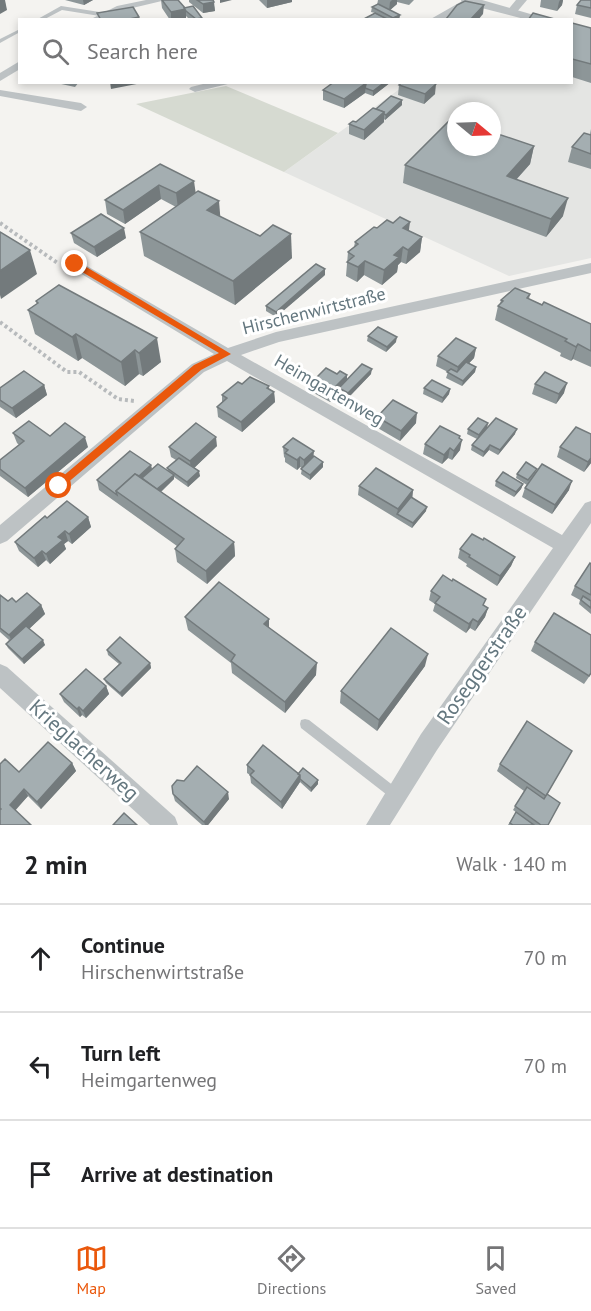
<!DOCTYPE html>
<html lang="en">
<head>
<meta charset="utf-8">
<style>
	:root { --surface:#fff; --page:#f2f2f2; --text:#202124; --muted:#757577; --line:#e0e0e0; --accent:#ea580c }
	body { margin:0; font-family:"PT Sans",sans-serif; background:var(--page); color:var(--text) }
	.compass { position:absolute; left:447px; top:102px; width:54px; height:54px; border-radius:50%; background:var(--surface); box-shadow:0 3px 9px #0003; rotate:109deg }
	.stop { position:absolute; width:18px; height:18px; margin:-14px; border:4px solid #ea580c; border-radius:50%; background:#fff }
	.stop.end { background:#ea580c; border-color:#fff; box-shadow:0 2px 6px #0008 }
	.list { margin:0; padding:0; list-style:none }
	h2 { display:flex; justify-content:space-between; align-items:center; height:78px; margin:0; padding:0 24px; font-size:26px }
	h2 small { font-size:20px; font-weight:400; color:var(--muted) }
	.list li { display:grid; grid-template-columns:39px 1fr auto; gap:18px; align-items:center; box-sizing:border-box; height:108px; padding:0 24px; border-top:2px solid var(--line) }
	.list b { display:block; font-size:22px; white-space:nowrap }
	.list p { margin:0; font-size:20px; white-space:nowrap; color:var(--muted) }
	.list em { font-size:20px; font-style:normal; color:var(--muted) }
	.icon { flex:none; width:33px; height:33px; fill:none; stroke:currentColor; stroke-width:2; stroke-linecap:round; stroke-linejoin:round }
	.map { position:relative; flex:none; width:591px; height:825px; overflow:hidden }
	.search { position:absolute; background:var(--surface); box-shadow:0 3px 9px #0003; left:18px; right:18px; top:18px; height:66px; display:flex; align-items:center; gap:15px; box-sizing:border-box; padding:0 21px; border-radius:0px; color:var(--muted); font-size:22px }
	.sheet { height:402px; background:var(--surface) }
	nav { display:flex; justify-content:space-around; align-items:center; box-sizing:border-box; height:84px; border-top:2px solid var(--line); background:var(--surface); font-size:16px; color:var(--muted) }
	nav a { display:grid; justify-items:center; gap:3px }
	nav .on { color:var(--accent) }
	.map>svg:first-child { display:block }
	.built { fill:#e4e5e3; fill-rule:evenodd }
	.green { fill:#d6dad1 }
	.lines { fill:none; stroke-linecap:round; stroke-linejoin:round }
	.path { stroke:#b7babc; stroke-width:4; stroke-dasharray:3 3; stroke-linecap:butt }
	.service { fill:#bdc2c4; fill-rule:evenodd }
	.minor { fill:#bdc2c4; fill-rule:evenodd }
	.tertiary { fill:#bdc2c4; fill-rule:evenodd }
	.wall { fill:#8d9698 }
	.shaded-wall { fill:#737a7c }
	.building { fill:#a4aeb1; stroke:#737a7c; stroke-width:1.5 }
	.route { fill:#ea580c }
	.labels { text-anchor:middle; stroke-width:6; stroke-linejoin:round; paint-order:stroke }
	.street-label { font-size:18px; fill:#64777f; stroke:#fff }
	.near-street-label { font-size:21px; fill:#64777f; stroke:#fff }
</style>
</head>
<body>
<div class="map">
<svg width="591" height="825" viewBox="0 0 591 825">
	<rect width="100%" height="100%" fill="#f4f3f0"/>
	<path class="built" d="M572,35L591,40V258L509,276L284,172L408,83L572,82ZM456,111H492V147H456Z"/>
	<path class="green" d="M226,86L338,133L284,172L136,104Z"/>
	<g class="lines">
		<g class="path">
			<path d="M0,223L59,264"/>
			<path d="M0,322L67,372H79L118,399L134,401"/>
		</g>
		<g class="service">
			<path d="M61,6L106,13L109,15L106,17L62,10L43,20H36Z"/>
			<path d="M20,29V32L0,43V39Z"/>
			<path d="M305,719L309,720L399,790L401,794L399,798L395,800L391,798L301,728L300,724L301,720Z"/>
		</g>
		<g class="minor">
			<path d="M146,0H166L124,10L104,20H89L117,6Z"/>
			<path d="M464,0L475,1L443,20H429Z"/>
			<path d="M516,0H527L516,13H508L507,11Z"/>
			<path d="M20,61V69L0,81V73Z"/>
			<path d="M211,82H236L195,92L189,89L191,87Z"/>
			<path d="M0,90L81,103L87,107L81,111L0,96Z"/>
			<path d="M75,259L228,348L276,332L591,263V273L279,342L241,355L562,535L585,503L591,501V523L437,750L390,825H366L421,734L553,548L227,361L204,372L7,541L0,544V525L192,364L214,354L70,267L68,264L70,261Z"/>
			<path d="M0,664L7,667L175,817L178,825H150L0,688Z"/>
		</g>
		<path class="tertiary" d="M461,0H482L551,20H528L462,3Z"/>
	</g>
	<g class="wall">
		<path d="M65,0H93L84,5Z"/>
		<path d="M161,0L184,8L202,20H190L186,16V19L170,20L162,8Z"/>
		<path d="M189,0H213L215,11L203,13L189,2Z"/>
		<path d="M259,0H292V2L267,8Z"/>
		<path d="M378,0H414L409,5L397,2V4L390,10L400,15L399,20H362L375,13L371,12L372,7L377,5Z"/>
		<path d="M541,0H563L562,5L557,11L540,7Z"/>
		<path d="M591,0V18L575,14L577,5Z"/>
		<path d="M572,23L591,28V83L572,77Z"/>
		<path d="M52,82H79L75,87Z"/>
		<path d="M368,82H391L373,96L365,93L344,108L323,100V90L366,84Z"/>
		<path d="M399,85L435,94L424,104L398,95Z"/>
		<path d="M402,105L385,120L384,119V122L364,140L349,134V124L356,122L376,109Z"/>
		<path d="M591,129V169L568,162L572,147L590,134Z"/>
		<path d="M534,146L530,164L516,180L563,216L546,237L403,183L405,165Z"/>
		<path d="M160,164L195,193L220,216L292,258L235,305L144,256L140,232L176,207L161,199L125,224L107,214L105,200Z"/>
		<path d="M377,228L409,231L422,237L420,252L406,264L401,262L398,265L397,272L382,285L364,275L357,282L346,276L348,252L354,247L355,242Z"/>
		<path d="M71,233L126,238L97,257L74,243Z"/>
		<path d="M325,275L276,317L266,311V306Z"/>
		<path d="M530,294L529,299L591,324V367L573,359L571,361L560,356L561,353L495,320L498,306L500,304L501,300Z"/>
		<path d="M36,301L161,362L143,376L139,374L125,386L82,358L78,361L35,334L28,310L37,304Z"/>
		<path d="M368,336L396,342L386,352L367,341Z"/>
		<path d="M476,348L474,358L469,363L476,367L475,372L462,386L446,378L448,372L436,366L438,356Z"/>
		<path d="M337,374L347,375V380L371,374L348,398L339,393L330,402L312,392V382Z"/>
		<path d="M242,384L269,386V389L274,392L275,402L242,432L218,417L217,407L222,402V395Z"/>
		<path d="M535,384L564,393L556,404L532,394Z"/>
		<path d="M44,385L47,395L16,418L0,407V388Z"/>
		<path d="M424,388L450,389L449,394L442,403L423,394Z"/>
		<path d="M377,417L416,423L400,441L376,427Z"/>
		<path d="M487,428L515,434L498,455L489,450L483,457L471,450L472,445L477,439L467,434L468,429Z"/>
		<path d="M13,433L50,436L88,447L28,497L0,476V460L19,445L17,443Z"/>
		<path d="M460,436V450L452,460L448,458L442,464L423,454L425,444Z"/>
		<path d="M217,446L194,468L200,476L188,487L174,477V479L161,492L234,542L235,556L207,584L177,562L175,549L177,546L99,490L97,480L151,465L152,470L168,471L167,468L176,460L171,457L169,447Z"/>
		<path d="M283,447L314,456L323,462V467L310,480L301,474L302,468L300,467L297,470L285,462V458L284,457Z"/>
		<path d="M560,447L591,463L584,472L557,457Z"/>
		<path d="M536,472L569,490L552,514L522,497L525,488L527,485L516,478L517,474Z"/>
		<path d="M496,481L523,484L521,489L514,497L495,486Z"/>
		<path d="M359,486L413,490L412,498L426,511L412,528L358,495Z"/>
		<path d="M88,517L91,527L72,544L68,541L64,544L66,549L50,564L46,560L38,567L19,551L15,542L47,518Z"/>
		<path d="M483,540L515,557L511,566L497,586L466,566L467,564L458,558L460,549Z"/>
		<path d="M591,564V614L579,604L580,600L571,595L575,586Z"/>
		<path d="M431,591L485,606L488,608L485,617L475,631L470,628L466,633L433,611L435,604L429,600Z"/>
		<path d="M0,595L8,601L41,605L45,614L29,629L45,645L24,664L8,648L6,644L9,640L0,632Z"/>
		<path d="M185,617L269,619V628L316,675L285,713L232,673L231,663L188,630Z"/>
		<path d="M535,642L591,674L584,684L531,651Z"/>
		<path d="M107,650L150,663L151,668L122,697L106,683L104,679L119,664L108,655Z"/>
		<path d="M425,666L377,731L340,703L341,691Z"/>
		<path d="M106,686L109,694L86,718L82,715L80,717L64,702L60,694Z"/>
		<path d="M72,763L76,771L41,809L28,796L0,825V764L19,772Z"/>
		<path d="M500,764L547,794L548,825H508L516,812L513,810L524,791L497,771Z"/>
		<path d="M247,765L298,774L318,780V784L311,792L300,782L282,809L251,783L250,775L247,773Z"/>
		<path d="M173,794L229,799L208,825H202L175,801Z"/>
	</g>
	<g class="shaded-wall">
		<path d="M0,0H5L7,10L0,14Z"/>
		<path d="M83,0H93L84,5Z"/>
		<path d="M220,0H232L220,3Z"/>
		<path d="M267,0H292V2L267,8Z"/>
		<path d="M392,0H397V4L389,11L390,2Z"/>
		<path d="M560,0H563L562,5L557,11L559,2Z"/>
		<path d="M214,2L215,11L203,13V4Z"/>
		<path d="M484,5L483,14L478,20H470Z"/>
		<path d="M186,9V19L171,20V12Z"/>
		<path d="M400,15L399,19L393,20V18Z"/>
		<path d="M139,17V20H125Z"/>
		<path d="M110,82H147L111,89Z"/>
		<path d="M385,82H391L373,96V91Z"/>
		<path d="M366,83L365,93L344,108V99Z"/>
		<path d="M436,84L435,94L424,104L425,94Z"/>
		<path d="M402,100V105L385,120L386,115Z"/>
		<path d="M384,112V122L364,140V130Z"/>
		<path d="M534,146L530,164L503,194L507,176Z"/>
		<path d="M194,181L196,195L178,208L176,193Z"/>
		<path d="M159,185L161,199L125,224L123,210Z"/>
		<path d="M568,198L563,216L546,237L551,219Z"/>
		<path d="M219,201L221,225L207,210Z"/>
		<path d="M410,222L408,237L403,228Z"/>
		<path d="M124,228L126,238L97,257L94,247Z"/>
		<path d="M291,234L292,258L235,305L233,281Z"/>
		<path d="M422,237L420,252L406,264L408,250Z"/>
		<path d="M403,247L401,262L398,265L397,272L382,285L384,270L394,255Z"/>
		<path d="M30,250L37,274L1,299L0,295V271Z"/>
		<path d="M365,261L364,275L357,282L358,267Z"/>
		<path d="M325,269V275L276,317V312Z"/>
		<path d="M76,334L82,358L78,361L72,337Z"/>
		<path d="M397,337L396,342L386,352L387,347Z"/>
		<path d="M157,338L161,362L143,376L139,353Z"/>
		<path d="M578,344L573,359L571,361L576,347Z"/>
		<path d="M476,348L474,358L456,377L458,367Z"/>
		<path d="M135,350L139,374L125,386L121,362Z"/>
		<path d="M476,367L475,372L462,386L463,381Z"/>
		<path d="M372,369L371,374L348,398V393Z"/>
		<path d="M347,375V385L339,388V393L330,402V392Z"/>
		<path d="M567,383L564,393L556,404L559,394Z"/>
		<path d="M44,385L47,395L16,418L12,408Z"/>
		<path d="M450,389L449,394L442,403L443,398Z"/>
		<path d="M274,392L275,402L242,432L241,422Z"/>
		<path d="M417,413L416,423L400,441L401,431Z"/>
		<path d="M488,423L487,429L477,440L479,435Z"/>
		<path d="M517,429L515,434L498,455L500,450Z"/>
		<path d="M460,436L459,444L462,440L460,450L452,460L454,451L459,438Z"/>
		<path d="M85,437L88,447L28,497L25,488Z"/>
		<path d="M216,437L217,446L191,471L190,461Z"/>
		<path d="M490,445L489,450L483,457L484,452Z"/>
		<path d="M450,448L448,458L442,464L444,455Z"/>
		<path d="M314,451L313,461L304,470V460Z"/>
		<path d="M300,457V467L297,470V460Z"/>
		<path d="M591,458V463L584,472L588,462Z"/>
		<path d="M323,462V467L310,480V475Z"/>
		<path d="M151,465L153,475L119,493Z"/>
		<path d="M199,471L200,476L188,487L187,482Z"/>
		<path d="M174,475V479L154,498L153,493Z"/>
		<path d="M572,481L569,490L552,514L555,505Z"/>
		<path d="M523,484L521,489L514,497L516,492Z"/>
		<path d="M413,490L412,500L397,514L396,518L398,509Z"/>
		<path d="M427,507L426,511L412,528L413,523Z"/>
		<path d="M88,517L91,527L72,544L69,534Z"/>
		<path d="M65,531L68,541L64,544L66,549L50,564L46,554L58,537Z"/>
		<path d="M234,542L235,556L207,584L206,571Z"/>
		<path d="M42,551L46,560L38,567L34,558Z"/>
		<path d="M515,557L511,566L497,586L500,576Z"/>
		<path d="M41,605L45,614L13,644L9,635Z"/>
		<path d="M488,608L485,617L475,631L478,622Z"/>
		<path d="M269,619V631L264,624Z"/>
		<path d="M473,619L470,628L466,633L469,624Z"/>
		<path d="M43,640L45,645L24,664L22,659Z"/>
		<path d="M428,654L425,666L377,731L379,720Z"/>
		<path d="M150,663L151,668L122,697L120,693Z"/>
		<path d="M317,663L316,675L285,713V702Z"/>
		<path d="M106,686L109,694L86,718L83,711Z"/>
		<path d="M79,707L82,715L80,717L77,709Z"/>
		<path d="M72,763L76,771L41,809L37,802Z"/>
		<path d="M300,775V782L282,809L281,802Z"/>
		<path d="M318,780V784L311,792V788Z"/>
		<path d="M24,789L28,796L14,812L10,805Z"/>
		<path d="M228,792L229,799L208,825H205L204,822Z"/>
	</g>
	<g class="building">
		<path d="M162,0H178L186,9L171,12Z"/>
		<path d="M197,0H213L214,2L203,4Z"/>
		<path d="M581,0H591V8L577,5Z"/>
		<path d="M465,1L484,5L470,20H450L446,19L457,5Z"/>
		<path d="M378,4L400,15L393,18L372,7Z"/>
		<path d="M193,6L202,18L196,19L186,11L184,8Z"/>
		<path d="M133,7L139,17L125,20H101L97,13Z"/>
		<path d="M375,13L387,19L362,20Z"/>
		<path d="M533,13L558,20H528Z"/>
		<path d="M572,23L591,28V64L572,59Z"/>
		<path d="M334,82H363L366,83L344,99L323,90Z"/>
		<path d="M368,82H385L373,91L365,88L366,84Z"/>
		<path d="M402,82H432L436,84L425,94L399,85Z"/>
		<path d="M391,96L402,100L386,115L384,114V112L376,109Z"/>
		<path d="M373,108L384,112L364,130L349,124L353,121L356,122Z"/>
		<path d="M452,118L456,120V147H492V132L534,146L507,176L568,198L551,219L405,165Z"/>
		<path d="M584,133L591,135V154L572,147Z"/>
		<path d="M160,164L194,181L176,193L159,185L123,210L105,200Z"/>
		<path d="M198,191L219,201L207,210L260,236L273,225L291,234L233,281L140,232Z"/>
		<path d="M101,214L124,228L94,247L71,233Z"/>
		<path d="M400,217L410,222L403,228L422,237L408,250L403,247L394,255L399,257L384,270L365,261L358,267L347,262L354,256L348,252L358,244L355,242L374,227L377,228L387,220L393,223Z"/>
		<path d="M0,232L30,250L0,271Z"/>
		<path d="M316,264L325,269L276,312L266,306Z"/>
		<path d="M59,285L157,338L139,353L135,350L121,362L76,334L72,337L28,310L38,303L36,301Z"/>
		<path d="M515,288L530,294L527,298L542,305L544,302L591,324V351L578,344L576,347L565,341L567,339L498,306L503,301L501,300Z"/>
		<path d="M378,327L397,337L387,347L368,336Z"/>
		<path d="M456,338L476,348L458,367L438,356Z"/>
		<path d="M466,362L476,367L463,381L447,372L451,369L457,372Z"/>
		<path d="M362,364L372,369L348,393L339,388Z"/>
		<path d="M326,368L337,374L340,371L347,375L330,392L312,382Z"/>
		<path d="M24,371L44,385L12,408L0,400V388Z"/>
		<path d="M545,372L567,383L559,394L535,384Z"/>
		<path d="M250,377L269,386L267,388L274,392L241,422L217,407L227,398L222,395L238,382L242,384Z"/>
		<path d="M432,380L450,389L443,398L424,388Z"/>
		<path d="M393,400L417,413L401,431L377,417Z"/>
		<path d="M478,418L488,423L479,435L468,429Z"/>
		<path d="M496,418L517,429L500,450L490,445L484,452L472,445Z"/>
		<path d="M29,421L50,436L65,423L85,437L25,488L0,469V460L24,441L13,433Z"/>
		<path d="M196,423L216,437L190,461L169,447Z"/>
		<path d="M440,426L460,436L459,438L462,440L454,451L450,448L444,455L425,444Z"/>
		<path d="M576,427L591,434V458L588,462L560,447Z"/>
		<path d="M293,438L314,451L304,460L300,457L297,460L285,453L288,450L283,447Z"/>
		<path d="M130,451L151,465L139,476L135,474L116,491L117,495L97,480Z"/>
		<path d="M314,456L323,462L310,475L301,469Z"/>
		<path d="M179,458L199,471L187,482L167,468Z"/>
		<path d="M526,462L537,469L528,480L517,474Z"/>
		<path d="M158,464L174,475L157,489L142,478Z"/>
		<path d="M542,464L572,481L555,505L525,488Z"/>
		<path d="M376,468L413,490L398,509L359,486Z"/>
		<path d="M503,472L523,484L516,492L496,481Z"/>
		<path d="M135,474L234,542L206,571L175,549L184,539L116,491Z"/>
		<path d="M411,497L427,507L413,523L397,514Z"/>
		<path d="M67,501L88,517L69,534L65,531L58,537L63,540L46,554L42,551L34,558L15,542L45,516L47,518Z"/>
		<path d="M472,534L483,540L484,538L515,557L500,576L469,557L470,555L460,549Z"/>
		<path d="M590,563L591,564V595L575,586Z"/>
		<path d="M443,575L452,581L453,579L486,599L483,605L488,608L478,622L473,619L469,624L435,603L440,597L431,591Z"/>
		<path d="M219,582L269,619L264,624L317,663L285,702L231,661L235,655L185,617Z"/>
		<path d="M27,593L41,605L9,635L0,628V595L8,601L12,598L16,602Z"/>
		<path d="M583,596L591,601V608L581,600Z"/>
		<path d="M554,613L591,635V673L589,676L535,642Z"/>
		<path d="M26,626L43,640L22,659L6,644Z"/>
		<path d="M391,628L428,654L379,720L341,691Z"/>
		<path d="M120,637L150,663L120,693L104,679L121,663L107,650Z"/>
		<path d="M86,669L106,686L83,711L79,707L77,709L60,694Z"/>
		<path d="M527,721L572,751L546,796L500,764Z"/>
		<path d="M48,742L72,763L37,802L24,789L10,805L31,825H0V810L1,809L0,808V764L5,759L19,772Z"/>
		<path d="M263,745L300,775L281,802L250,775L254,771L247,765Z"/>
		<path d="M197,766L228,792L204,822L173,794L172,786L177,780L184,781Z"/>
		<path d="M303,768L318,780L311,788L300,779V775L298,774Z"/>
		<path d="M527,787L544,799L547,794L560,803L548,825H541L515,806Z"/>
		<path d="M516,812L534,825H513L510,823Z"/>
		<path d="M124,813L137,825H113Z"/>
	</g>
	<path class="route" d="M72,262H78L231,354L201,370L59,490L55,489V483L194,365L219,353L72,266Z"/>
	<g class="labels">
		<g class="street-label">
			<text transform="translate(314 311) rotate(-14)" y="6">Hirschenwirtstraße</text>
			<text transform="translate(329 390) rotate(30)" y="6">Heimgartenweg</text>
		</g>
		<g class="near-street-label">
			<text transform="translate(482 665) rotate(-55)" y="7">Roseggerstraße</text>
			<text transform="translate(84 750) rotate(42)" y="7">Krieglacherweg</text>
		</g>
	</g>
</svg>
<svg class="compass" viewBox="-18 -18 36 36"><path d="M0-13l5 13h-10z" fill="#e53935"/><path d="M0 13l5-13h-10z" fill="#757577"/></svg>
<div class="stop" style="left:59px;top:486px"></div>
<div class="stop end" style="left:75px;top:264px"></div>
<div class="search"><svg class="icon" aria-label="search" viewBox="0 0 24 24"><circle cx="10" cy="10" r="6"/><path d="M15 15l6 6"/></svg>Search here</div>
</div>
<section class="sheet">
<h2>2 min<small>Walk · 140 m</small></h2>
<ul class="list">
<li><svg class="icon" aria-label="ahead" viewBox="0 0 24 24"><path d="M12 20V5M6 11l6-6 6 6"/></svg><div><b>Continue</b><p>Hirschenwirtstraße</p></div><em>70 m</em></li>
<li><svg class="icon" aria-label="left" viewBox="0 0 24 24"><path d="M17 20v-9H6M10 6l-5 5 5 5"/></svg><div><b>Turn left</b><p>Heimgartenweg</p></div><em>70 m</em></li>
<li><svg class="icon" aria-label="arrive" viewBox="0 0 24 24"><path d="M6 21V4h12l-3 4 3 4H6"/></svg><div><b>Arrive at destination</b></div></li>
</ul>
</section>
<nav>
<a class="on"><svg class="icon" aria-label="map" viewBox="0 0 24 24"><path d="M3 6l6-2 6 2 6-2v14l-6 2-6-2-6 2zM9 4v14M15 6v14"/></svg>Map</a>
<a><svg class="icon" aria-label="directions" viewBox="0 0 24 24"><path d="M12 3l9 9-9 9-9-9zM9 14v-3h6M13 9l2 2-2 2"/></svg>Directions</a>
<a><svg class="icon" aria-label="saved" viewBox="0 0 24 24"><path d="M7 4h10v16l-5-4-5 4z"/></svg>Saved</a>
</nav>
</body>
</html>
